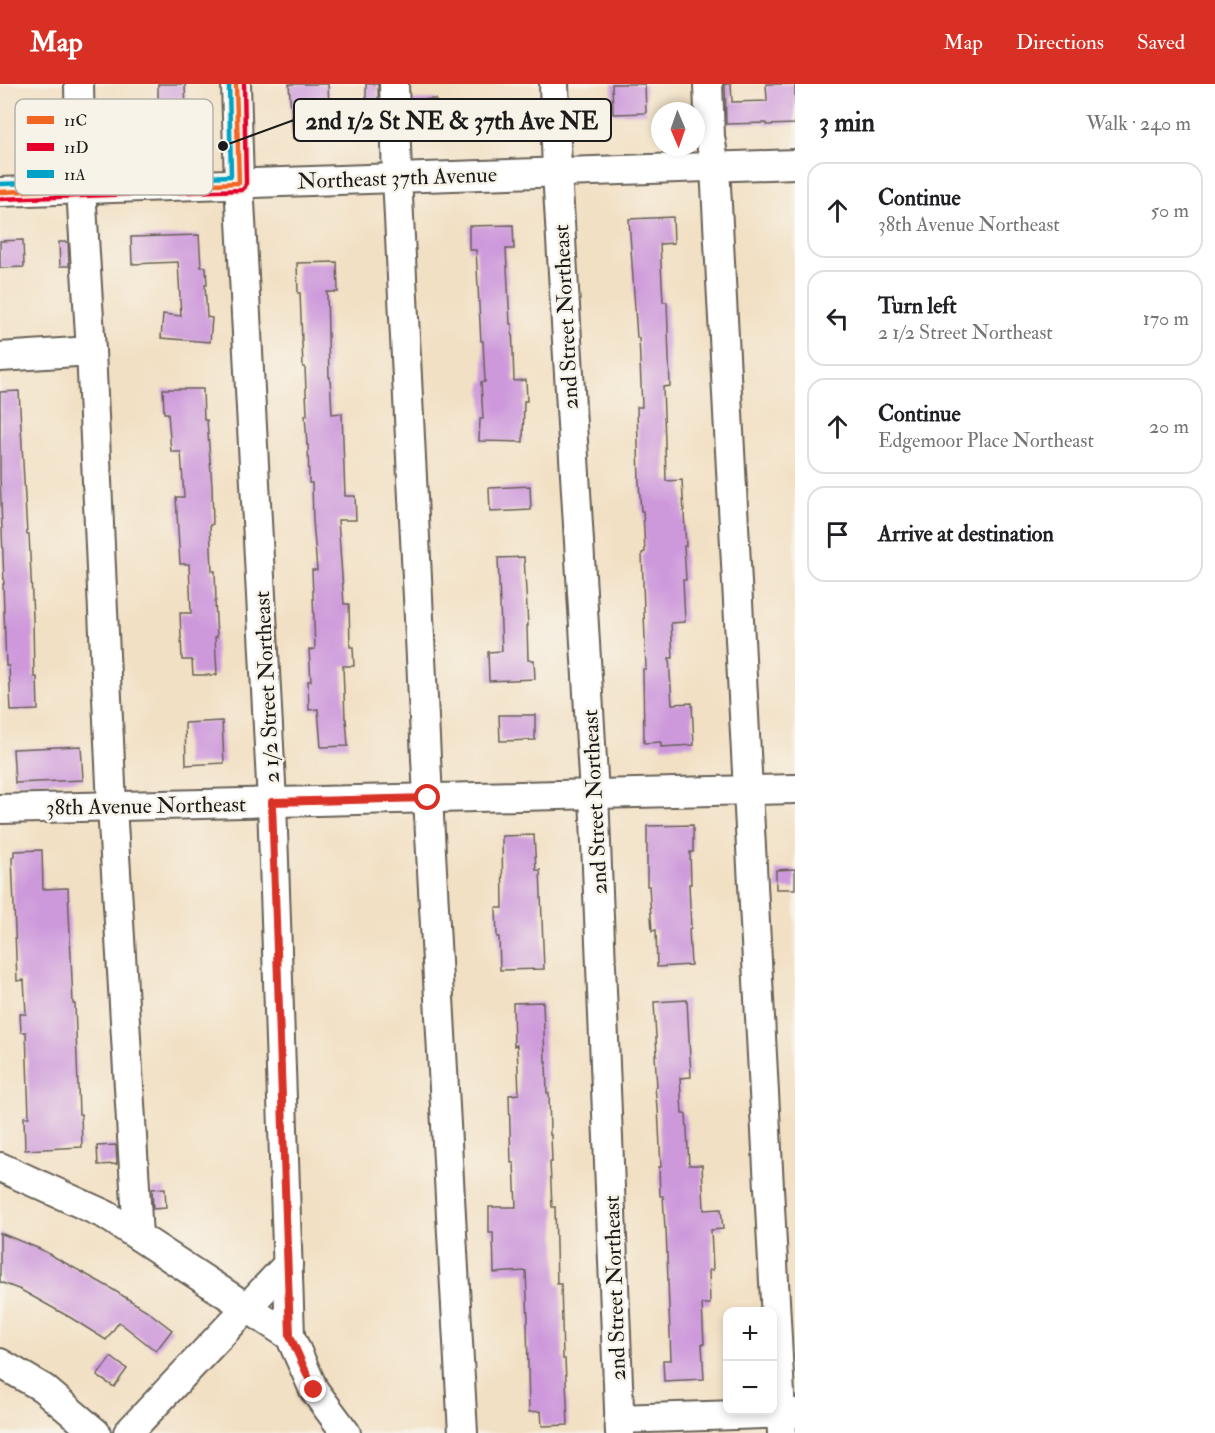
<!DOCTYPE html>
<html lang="en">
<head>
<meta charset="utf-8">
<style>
	:root { --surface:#fff; --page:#f2f2f2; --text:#202124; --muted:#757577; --line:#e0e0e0; --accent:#d93025 }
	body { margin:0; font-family:"IM FELL Double Pica",serif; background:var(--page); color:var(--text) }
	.controls { position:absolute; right:18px; bottom:18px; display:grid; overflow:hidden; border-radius:12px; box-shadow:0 3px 9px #0003 }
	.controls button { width:54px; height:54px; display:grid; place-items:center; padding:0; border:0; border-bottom:2px solid var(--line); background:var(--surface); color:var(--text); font:30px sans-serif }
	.compass { position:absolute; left:651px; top:18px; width:54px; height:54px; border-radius:50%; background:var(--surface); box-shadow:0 3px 9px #0003; rotate:178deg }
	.stop { position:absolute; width:18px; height:18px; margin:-14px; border:4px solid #d93025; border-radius:50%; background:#fff }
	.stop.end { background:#d93025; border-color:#fff; box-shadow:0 2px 6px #0008 }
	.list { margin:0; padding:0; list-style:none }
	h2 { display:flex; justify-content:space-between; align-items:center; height:78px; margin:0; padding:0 24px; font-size:26px }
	h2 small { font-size:20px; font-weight:400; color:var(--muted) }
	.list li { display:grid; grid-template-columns:39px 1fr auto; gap:18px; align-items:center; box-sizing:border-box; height:96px; margin:0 12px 12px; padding:0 12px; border:2px solid var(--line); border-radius:18px }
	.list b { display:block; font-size:22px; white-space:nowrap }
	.list p { margin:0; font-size:20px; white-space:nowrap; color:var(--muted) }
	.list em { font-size:20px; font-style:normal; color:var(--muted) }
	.icon { flex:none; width:33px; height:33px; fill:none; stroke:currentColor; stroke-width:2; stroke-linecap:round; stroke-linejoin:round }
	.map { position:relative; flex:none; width:795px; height:1349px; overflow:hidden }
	header { display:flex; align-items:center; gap:36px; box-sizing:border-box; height:84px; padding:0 30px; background:var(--accent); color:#fff }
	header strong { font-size:28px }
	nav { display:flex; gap:33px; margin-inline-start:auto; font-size:21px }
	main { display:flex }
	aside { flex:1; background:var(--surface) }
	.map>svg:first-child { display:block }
	.building { fill:#cd99db }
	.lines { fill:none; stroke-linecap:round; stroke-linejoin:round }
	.minor-casing { stroke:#676157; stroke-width:32 }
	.minor { stroke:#fff; stroke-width:28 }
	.bus-1-casing { stroke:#f7f3e8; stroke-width:9 }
	.bus-2-casing { stroke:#f7f3e8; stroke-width:9 }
	.bus-3-casing { stroke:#f7f3e8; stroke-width:9 }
	.bus-1 { stroke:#f26522; stroke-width:4.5 }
	.bus-2 { stroke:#e4002b; stroke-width:4.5 }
	.bus-3 { stroke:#01a2c5; stroke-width:4.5 }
	.route { stroke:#d93025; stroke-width:8 }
	.labels { text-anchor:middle; stroke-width:5; stroke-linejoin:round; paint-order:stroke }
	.street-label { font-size:22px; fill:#1c1c1c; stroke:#f7f3e8 }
	.key { fill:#f7f3e8; stroke:#b5b2ab; stroke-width:1.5 }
	.key-label { font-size:16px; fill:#1c1c1c }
	.leader { fill:none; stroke:#1c1c1c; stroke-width:2 }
	.callout-dot { fill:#1c1c1c; stroke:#f7f3e8; stroke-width:2 }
	.callout { fill:#f7f3e8; stroke:#1c1c1c; stroke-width:2 }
	.callout-label { font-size:24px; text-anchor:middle; font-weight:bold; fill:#1c1c1c }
</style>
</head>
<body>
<header>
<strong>Map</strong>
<nav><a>Map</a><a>Directions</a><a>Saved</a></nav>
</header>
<main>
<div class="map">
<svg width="795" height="1349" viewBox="0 0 795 1349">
	<rect width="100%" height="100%" fill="#f7f3e8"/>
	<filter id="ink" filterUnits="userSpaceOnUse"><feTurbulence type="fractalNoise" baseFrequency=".0167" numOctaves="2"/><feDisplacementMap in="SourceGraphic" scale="12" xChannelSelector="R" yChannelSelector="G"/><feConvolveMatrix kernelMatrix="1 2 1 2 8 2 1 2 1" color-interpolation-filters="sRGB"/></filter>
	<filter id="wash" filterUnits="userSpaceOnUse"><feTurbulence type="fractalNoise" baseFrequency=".008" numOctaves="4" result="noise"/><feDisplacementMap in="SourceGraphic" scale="24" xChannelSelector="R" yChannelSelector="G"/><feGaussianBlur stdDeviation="1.35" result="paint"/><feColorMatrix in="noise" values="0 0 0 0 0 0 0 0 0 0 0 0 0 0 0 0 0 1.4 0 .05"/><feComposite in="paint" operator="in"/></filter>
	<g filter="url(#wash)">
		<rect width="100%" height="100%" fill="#f2e0c4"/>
		<g id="blocks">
			<g class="building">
				<path d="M158,0H185L187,57H158Z"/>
				<path d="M289,0H328L329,22L366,21V0H378L379,45L331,47L332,52L293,54Z"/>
				<path d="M612,0H645L646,29L613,30Z"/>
				<path d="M725,0H731L732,18L767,17L766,0H795V40L766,41V39L726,40Z"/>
				<path d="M436,15L438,37L412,38L411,16Z"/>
				<path d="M673,133L674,159L660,160L663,218H667L670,302L663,303L665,358L666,397L682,396L686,462H684L686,496H683L685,538L671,539L673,574H669L672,620L692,619L694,661L661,663V658L644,659L643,585H646L642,469L645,468L643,427H641L639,398L637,323H642L639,254H637L629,135Z"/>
				<path d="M513,141L514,165H506L510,240H512L514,297L526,296L527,317H524L523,358L479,357L480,335H483L481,298H485L483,257H481L476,166H469V142Z"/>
				<path d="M199,151L201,183H206L207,201H205L207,233L212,234L210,258L161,254L163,230L181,232L178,178L132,180L131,153Z"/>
				<path d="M23,156L24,183L0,184V157Z"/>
				<path d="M59,158H68L69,182H60Z"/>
				<path d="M337,178L338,208H327L329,293H330L332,330L342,329L345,412H355L356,436H338L344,520H349L350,563H353L354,582H343L345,635H346L348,662L321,663L318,625L309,626L308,597H311L309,566L315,565L312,486H317L313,437L312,399H309L308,361H307L305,331H307L305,283H303L300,209H298L297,179Z"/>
				<path d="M163,305H203L204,336H207L212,402L213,440L210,441L212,487H215L216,517H215L217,553H215L217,591H193L192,576H182L180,529H191L189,480H180L176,413H184L181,368H171L168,329H164Z"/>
				<path d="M19,307L27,450H29L33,534L34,593H37L38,626L11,627L9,582H6L3,500H4L0,392V308Z"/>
				<path d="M530,402L531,426L490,428L489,404Z"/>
				<path d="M524,473L528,542H527L528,576H534L535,595L489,597L488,568L502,567L498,474Z"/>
				<path d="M499,631H535V656L500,657Z"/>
				<path d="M222,637L224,679L186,681L185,639Z"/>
				<path d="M81,662L83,696L15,699L13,665Z"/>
				<path d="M693,741V768H690L691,800H689L691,844L689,845L691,881L657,883L656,846L652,847L649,802H647V742Z"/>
				<path d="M534,751L536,786H540L544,885L500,886L499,853H497L496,824H503L502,752Z"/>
				<path d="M42,766L43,805L68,804L73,920H75L79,1030H81L82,1063L25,1066L24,1033H29L26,948H21L20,930H26L24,896L17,897L12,773L14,772V767Z"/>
				<path d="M795,785V805H776V786Z"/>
				<path d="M687,916L691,993L680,994L682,1030H686L689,1081H702L704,1126L721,1125L723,1145L711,1146L713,1186H709L710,1220H702L704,1260H702L704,1295L664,1297L663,1276H671L666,1144H665L663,1112H660L659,1083H661L658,1023H657L655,1003H657L655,971H657L654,918Z"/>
				<path d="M543,918L545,978H546L547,1009H549L550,1051H551L552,1078H550L552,1123H555L557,1200H561L563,1275H565L568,1341L542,1342L541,1327L529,1328L527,1239L528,1238L526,1187L494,1189L493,1149H489V1123H516L514,1079H511L509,1011L519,1010L517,961L514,962L513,919Z"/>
				<path d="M116,1061L117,1080L98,1081L97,1062Z"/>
				<path d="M165,1104L166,1124L153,1125L152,1105Z"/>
				<path d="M0,1149L40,1165L107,1202L146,1226L172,1246L156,1267L119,1238L106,1256L71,1234L21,1206L0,1198Z"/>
				<path d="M111,1273L127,1285L114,1303L97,1292Z"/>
			</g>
		</g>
	</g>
	<g filter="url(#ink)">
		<use href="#blocks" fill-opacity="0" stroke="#676157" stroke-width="1.5"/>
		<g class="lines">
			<g class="minor-casing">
				<g id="minor">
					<path d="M79,0L81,105L91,267L112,722L138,1152"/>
					<path d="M236,0L239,99L272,718L290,1252"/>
					<path d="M394,0L397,93L428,714L463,1349"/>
					<path d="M554,0L557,88L594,710L620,1349"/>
					<path d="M708,0L710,53L715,83L782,1349"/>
					<path d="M0,108L795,80"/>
					<path d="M0,273L91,267"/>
					<path d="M0,725L795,705"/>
					<path d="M0,1083L106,1131L290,1252L314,1306L346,1349"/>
					<path d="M0,1279L43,1304L96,1349"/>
					<path d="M619,1335L795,1329"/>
					<path d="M128,1349L288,1180"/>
				</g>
			</g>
			<use href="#minor" class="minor"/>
			<g class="bus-1-casing">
				<path id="bus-1" d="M0,108L239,99L236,0"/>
			</g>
			<g class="bus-2-casing">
				<path id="bus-2" d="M0,115L242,106L245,103L246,99L244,0"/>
			</g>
			<g class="bus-3-casing">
				<path id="bus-3" d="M0,100L231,92L229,0"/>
			</g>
			<use href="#bus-1" class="bus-1"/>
			<use href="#bus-2" class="bus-2"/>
			<use href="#bus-3" class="bus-3"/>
		</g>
	</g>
	<g class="lines" filter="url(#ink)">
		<path class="route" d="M314,1306L290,1252L272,718L428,714"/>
	</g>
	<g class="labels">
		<g class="street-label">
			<text transform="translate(397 93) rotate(-2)" y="8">Northeast 37th Avenue</text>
			<text transform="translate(565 233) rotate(-93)" y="8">2nd Street Northeast</text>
			<text transform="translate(266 603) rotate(-93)" y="8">2 1/2 Street Northeast</text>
			<text transform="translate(594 718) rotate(-93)" y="8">2nd Street Northeast</text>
			<text transform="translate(146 721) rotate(-1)" y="8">38th Avenue Northeast</text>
			<text transform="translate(614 1204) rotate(-92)" y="8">2nd Street Northeast</text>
		</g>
	</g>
	<rect x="15" y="15" width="198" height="96" rx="9" class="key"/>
	<rect x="27" y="32" width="27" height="8" fill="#f26522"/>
	<rect x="27" y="59" width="27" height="8" fill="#e4002b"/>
	<rect x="27" y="86" width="27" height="8" fill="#01a2c5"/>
	<g class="key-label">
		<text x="64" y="42">11C</text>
		<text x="64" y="69">11D</text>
		<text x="64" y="96">11A</text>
	</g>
	<path class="leader" d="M223 62L294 36"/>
	<circle class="callout-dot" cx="223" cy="62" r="6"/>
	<rect class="callout" x="294" y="15" width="317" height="42" rx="6"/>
	<g class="callout-label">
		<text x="452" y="45">2nd 1/2 St NE &amp; 37th Ave NE</text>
	</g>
</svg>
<div class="controls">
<button>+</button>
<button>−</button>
</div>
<svg class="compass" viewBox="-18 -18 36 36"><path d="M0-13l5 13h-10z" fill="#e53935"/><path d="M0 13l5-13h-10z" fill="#757577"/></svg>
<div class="stop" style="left:428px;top:714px"></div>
<div class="stop end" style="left:314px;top:1306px"></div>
</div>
<aside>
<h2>3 min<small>Walk · 240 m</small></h2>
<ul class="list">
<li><svg class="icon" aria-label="ahead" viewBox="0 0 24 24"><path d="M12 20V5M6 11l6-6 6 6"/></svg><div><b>Continue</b><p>38th Avenue Northeast</p></div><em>50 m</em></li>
<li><svg class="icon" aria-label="left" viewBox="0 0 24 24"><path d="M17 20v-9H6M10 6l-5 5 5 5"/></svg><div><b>Turn left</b><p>2 1/2 Street Northeast</p></div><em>170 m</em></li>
<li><svg class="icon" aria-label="ahead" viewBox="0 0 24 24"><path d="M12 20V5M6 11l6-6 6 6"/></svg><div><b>Continue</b><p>Edgemoor Place Northeast</p></div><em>20 m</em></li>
<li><svg class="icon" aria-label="arrive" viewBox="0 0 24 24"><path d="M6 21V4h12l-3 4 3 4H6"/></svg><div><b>Arrive at destination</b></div></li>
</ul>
</aside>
</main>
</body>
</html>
